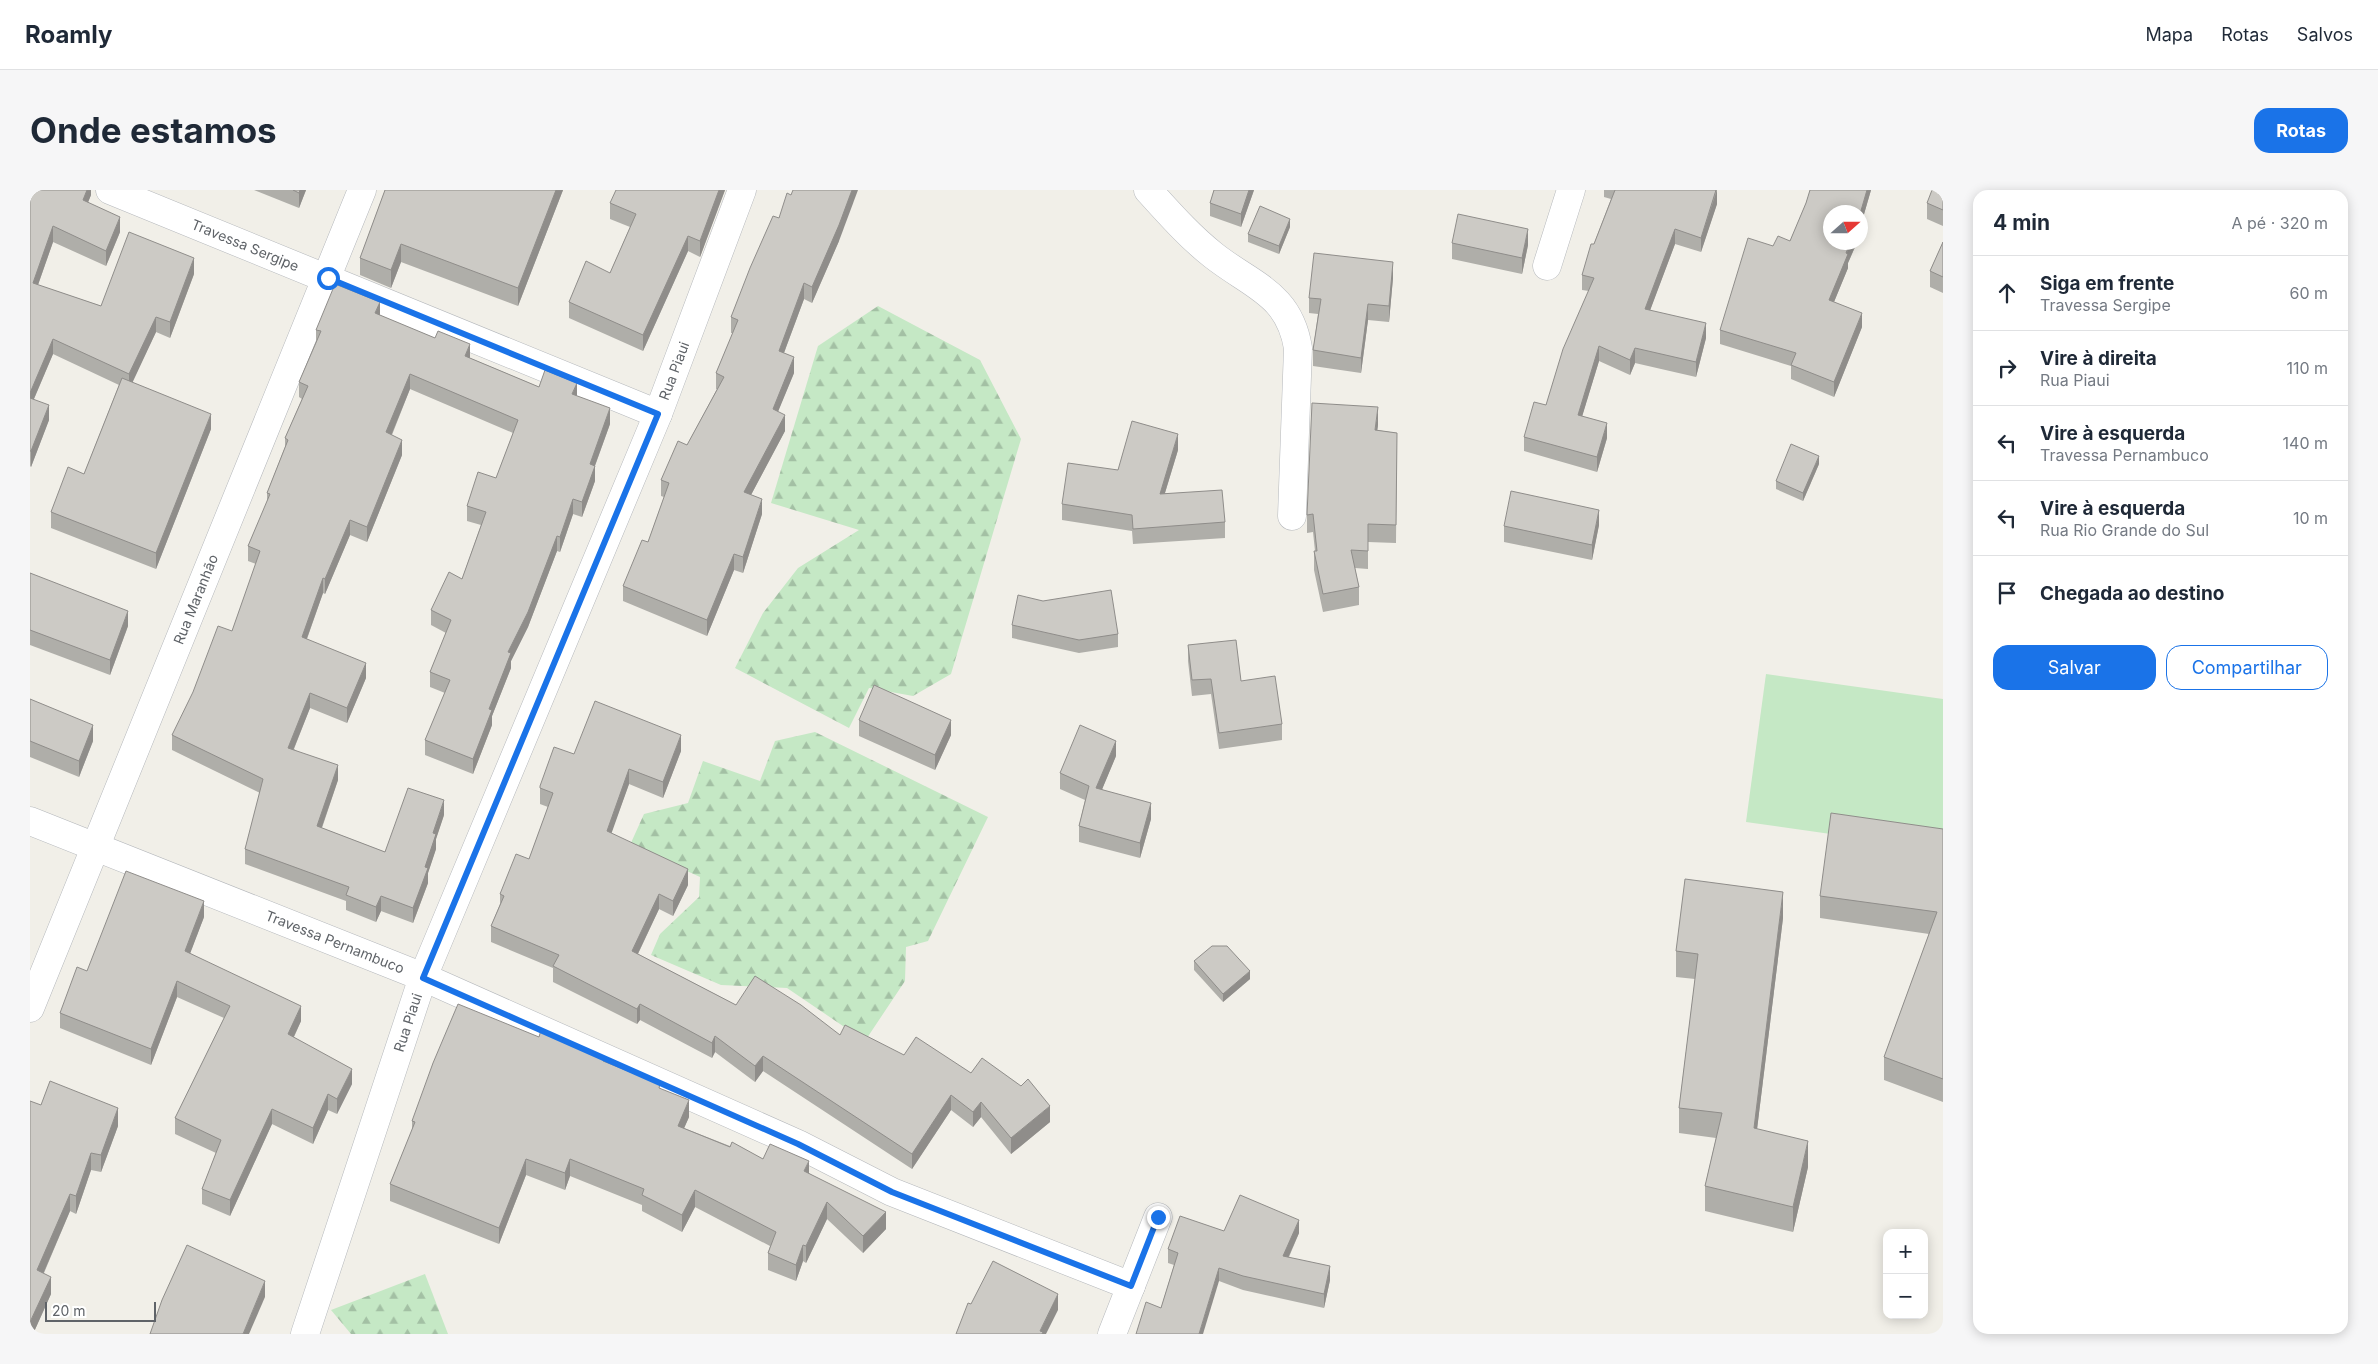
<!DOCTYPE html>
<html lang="pt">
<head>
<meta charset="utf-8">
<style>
	:root { --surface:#fff; --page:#f6f6f7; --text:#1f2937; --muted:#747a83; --line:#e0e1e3; --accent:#1a73e8 }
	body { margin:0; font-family:Inter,sans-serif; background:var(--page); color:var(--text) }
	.controls { position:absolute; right:15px; bottom:15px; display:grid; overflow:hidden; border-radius:10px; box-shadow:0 2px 12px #0003 }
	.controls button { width:45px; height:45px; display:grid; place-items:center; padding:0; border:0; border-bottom:1px solid var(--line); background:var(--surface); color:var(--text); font:25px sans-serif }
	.compass { position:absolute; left:1793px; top:15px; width:45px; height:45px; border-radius:50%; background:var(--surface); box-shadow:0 2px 12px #0003; rotate:69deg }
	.scale { position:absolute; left:15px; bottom:12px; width:111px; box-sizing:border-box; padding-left:5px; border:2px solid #5f6368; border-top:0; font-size:14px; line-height:18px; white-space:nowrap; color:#5f6368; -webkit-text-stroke:4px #fff; paint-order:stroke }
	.stop { position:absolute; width:15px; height:15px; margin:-11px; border:4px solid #1a73e8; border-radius:50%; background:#fff }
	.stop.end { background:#1a73e8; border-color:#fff; box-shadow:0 1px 5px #0008 }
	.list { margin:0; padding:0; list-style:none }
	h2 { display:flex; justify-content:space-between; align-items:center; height:65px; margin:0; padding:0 20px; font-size:21px }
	h2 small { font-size:16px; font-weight:400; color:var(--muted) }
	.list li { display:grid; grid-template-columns:32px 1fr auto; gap:15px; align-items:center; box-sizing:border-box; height:75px; padding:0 20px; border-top:1px solid var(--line) }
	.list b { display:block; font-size:19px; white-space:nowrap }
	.list p { margin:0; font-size:16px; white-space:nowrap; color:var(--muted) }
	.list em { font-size:16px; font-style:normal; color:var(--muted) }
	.actions { display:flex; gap:10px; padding:15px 20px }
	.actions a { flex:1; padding:11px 0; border:1px solid var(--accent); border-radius:15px; text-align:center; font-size:18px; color:var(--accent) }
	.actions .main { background:var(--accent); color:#fff }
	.icon { flex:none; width:28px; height:28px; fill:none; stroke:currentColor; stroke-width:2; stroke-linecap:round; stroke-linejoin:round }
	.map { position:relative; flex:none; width:1913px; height:1144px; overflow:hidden; border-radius:15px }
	header { display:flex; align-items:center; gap:30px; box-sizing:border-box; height:70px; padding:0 25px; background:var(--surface); border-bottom:1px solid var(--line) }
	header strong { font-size:24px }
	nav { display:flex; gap:28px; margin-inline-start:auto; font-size:18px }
	.intro { display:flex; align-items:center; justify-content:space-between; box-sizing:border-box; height:120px; padding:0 30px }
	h1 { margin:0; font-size:35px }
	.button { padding:12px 22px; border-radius:15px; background:var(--accent); color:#fff; font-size:18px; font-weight:700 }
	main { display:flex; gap:30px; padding:0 30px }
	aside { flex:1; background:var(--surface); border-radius:15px; box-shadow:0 2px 12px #0003 }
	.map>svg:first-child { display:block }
	.grass { fill:#c5e8c5 }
	.forest { fill:url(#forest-firs) }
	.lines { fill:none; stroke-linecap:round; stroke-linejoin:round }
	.minor-casing { stroke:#b5b8bc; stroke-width:29 }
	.tertiary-casing { stroke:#b5b8bc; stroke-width:29 }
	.minor { stroke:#fff; stroke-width:28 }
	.tertiary { stroke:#fff; stroke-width:28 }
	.wall { fill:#afaea9 }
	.shaded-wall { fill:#8f8d8a }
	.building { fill:#cccac5; stroke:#8f8d8a }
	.route { stroke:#1a73e8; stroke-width:6 }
	.labels { text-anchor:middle; stroke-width:5; stroke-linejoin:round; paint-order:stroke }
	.street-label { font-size:14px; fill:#5f6368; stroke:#fff }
</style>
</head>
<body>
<header>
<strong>Roamly</strong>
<nav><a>Mapa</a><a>Rotas</a><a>Salvos</a></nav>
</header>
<div class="intro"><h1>Onde estamos</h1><a class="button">Rotas</a></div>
<main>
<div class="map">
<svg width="1913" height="1144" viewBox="0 0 1913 1144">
	<defs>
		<pattern id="forest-firs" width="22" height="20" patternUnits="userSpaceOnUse" patternTransform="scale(1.25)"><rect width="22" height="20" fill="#c5e8c5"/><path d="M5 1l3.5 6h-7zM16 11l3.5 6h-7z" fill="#a3c0a4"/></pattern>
	</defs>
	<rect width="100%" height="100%" fill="#f1efe8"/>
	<path class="grass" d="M1736,484L1913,509V660L1716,632Z"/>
	<g class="forest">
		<path d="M848,116L950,170L991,249L921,484L883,506L839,498L819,538L705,478L733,423L768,378L829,340L741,313L788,156Z"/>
		<path d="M785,542L958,627L898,751L876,757L875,791L835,851L757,798L691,795L621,765L630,744L669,707L670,687L600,655L614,624L658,613L673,571L730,591L745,551Z"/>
		<path d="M395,1084L418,1144H321L301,1120Z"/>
	</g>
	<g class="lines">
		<g class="minor-casing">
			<g id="minor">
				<path id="s1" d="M80,0L628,224"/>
				<path d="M1118,0C1139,23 1159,46 1183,65C1222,96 1259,103 1268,158L1262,326"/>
				<path d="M1517,76L1541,0"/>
				<path id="s2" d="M0,631L393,787L768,954L862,1002L1101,1096"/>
				<path id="s3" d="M275,1144L393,787L628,224L712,0"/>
				<path d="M1082,1144L1128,1027"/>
			</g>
		</g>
		<g class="tertiary-casing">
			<g id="tertiary">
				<path id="s4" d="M0,818L332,0"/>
			</g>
		</g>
		<use href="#minor" class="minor"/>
		<use href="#tertiary" class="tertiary"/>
	</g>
	<g class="wall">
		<path d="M0,0H61V5L58,12L90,42L76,76L23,52L8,95L71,116L164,84L140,148L126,142L102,192L181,239L126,379L21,338V322L54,284L89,195L23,164L4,209L19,230L1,277L0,276Z"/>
		<path d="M224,0H276L269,18Z"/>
		<path d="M355,0H533L488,116L371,72L361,98L330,85V68Z"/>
		<path d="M695,0L670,67L658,61L613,161L539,128V112L580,83L600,37L580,29V13Z"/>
		<path d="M1184,0H1224L1211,37L1180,26V13Z"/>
		<path d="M1574,0H1687V14L1671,62L1645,54L1620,120L1676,148L1666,187L1605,173L1600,185L1569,171L1552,226L1577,248L1567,282L1494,261V247L1516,215L1559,101L1552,100V85L1581,9L1574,7Z"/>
		<path d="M1780,0H1841L1830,38V22L1826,55L1818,73V78L1804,112L1832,137L1804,207L1761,189V176L1690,154V140L1743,56L1760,51L1776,13Z"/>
		<path d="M1913,0V36L1897,29V13Z"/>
		<path d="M761,5L809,51L782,113L774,109L754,163L764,183L748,221L755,241L721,305L732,324L713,383L704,380L677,446L593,411V396L618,352L634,307L631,306V290L657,255L687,199H686V183L703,143H701V127L749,28Z"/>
		<path d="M1260,37L1249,64L1218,52V44Z"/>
		<path d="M1913,52V103L1900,97V81Z"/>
		<path d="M1422,53L1498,55L1492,84L1422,69Z"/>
		<path d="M1363,88L1359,132L1338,130L1331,183L1283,176V160L1288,124L1279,123V108Z"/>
		<path d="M350,125L440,168L509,197L547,206L580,234L565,276V291L552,327L543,324L530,362L527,361L498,437L481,471V478L462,526V535L443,584L395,565V550L415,503L400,497V482L416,443L401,435V420L432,389L451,335L437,331V316L466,288L483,243L380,199L362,245L372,265L337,352L320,345L295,404L293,403L277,449L336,488L317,533L280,518L264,559L308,590L292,638L355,662L414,625L406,649V659L398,683V693L383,733L351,721L346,732L316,720V711L215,674V659L230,603L142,560V545L202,441L226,374L218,371V356L237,313V303L255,257V248L272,209L269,207V192L286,152V140Z"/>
		<path d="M1348,235L1347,240L1367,243L1366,353L1338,352V379L1325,378L1329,397V415L1293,422L1284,380V361H1285L1283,342L1277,343V325Z"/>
		<path d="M1148,260L1135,303L1195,332V348L1103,354L1102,341L1032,330V314L1088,280Z"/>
		<path d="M1789,274L1773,311L1746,299V291Z"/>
		<path d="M1569,335L1562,370L1474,352V336Z"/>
		<path d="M0,383L98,436L80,485L0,455Z"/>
		<path d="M982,435L1088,444V457L1049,463L982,448Z"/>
		<path d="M1158,455L1211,491L1252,534V550L1189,559L1181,504L1162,506L1158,471Z"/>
		<path d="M0,509L63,551L49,587L0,567Z"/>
		<path d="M829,530L921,545L905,580L829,546Z"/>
		<path d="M651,561L633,608L599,594L581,643L658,695L643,726L629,719L608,764L706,815L810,845L874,865L941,883L1020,932L981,964L951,927L943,937L921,920L882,979L733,881L725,892L685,862L682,868L610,830L607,834L523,792V778L461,752V736L470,714V704L499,669L518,617L510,614V596L544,564Z"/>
		<path d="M1086,566L1072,599L1121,629L1110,668L1049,652V636L1055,610L1030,599V583Z"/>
		<path d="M1913,639V912L1854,890V867L1899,744L1790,728V706Z"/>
		<path d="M174,727L160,763L271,831L264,847L322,894L307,924L298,920L283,954L242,934L200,1026L172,1014V999L186,963L145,944V928L194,828L147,807L121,875L30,838V823L57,781Z"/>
		<path d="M1753,728L1727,939L1778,977L1763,1042L1675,1021V996L1686,948L1649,943V918L1665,789L1646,787V761Z"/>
		<path d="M1164,771L1220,789L1193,812L1164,780Z"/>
		<path d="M509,847L574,871L630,898L659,927L654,938L733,969L779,983L856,1039L833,1063L797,1029L776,1073L773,1071L766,1091L738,1080V1063L740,1056L665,1017L652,1042L612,1021V1015L540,986L535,1000L496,985L469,1054L360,1011V994L382,940V931Z"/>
		<path d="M11,915L88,936L71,982L61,980L46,1024L40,1021L14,1083L21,1104L3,1144Z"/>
		<path d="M1194,1041L1269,1043L1259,1067L1300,1090L1294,1118L1213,1100L1189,1091L1131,1118L1144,1075L1138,1073V1059Z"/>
	</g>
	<g class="shaded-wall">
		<path d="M57,0H61V5L53,25V10Z"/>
		<path d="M270,0H276L269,18V3Z"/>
		<path d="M526,0H533L488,116V98Z"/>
		<path d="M689,0H695L670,67V51Z"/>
		<path d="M822,0H828L809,51L782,113V97Z"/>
		<path d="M1219,0H1224L1211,37V24Z"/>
		<path d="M1687,0V14L1671,62V48Z"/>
		<path d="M1837,0H1841L1830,38V24Z"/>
		<path d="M90,27V42L76,76V61Z"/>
		<path d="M1260,29V37L1249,64V56Z"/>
		<path d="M23,36V52L3,109V93Z"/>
		<path d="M1498,39V55L1492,84V68Z"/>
		<path d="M1645,39V54L1615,134V119Z"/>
		<path d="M658,46V61L613,161V145Z"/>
		<path d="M1821,52H1827L1818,73V78L1799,124V110Z"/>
		<path d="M371,54V72L361,98V80Z"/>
		<path d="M164,68V84L140,148V132Z"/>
		<path d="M1363,72V88L1359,132V116Z"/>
		<path d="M774,93V109L749,176V161Z"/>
		<path d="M350,112V127L345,123Z"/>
		<path d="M1338,114V130L1331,183V168Z"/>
		<path d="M1832,123V137L1804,207V192Z"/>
		<path d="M126,127V142L99,200V184Z"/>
		<path d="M1676,133V148L1666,187V172Z"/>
		<path d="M23,149V164L0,218V203Z"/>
		<path d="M440,154V169L435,166Z"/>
		<path d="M1569,156V171L1548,240V225Z"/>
		<path d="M1605,158V173L1600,185V170Z"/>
		<path d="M764,167V183L743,234V219Z"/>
		<path d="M380,184V199L356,258V242Z"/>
		<path d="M547,193V208L542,204Z"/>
		<path d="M19,215V230L1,277V261Z"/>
		<path d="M1348,217V235L1345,258V240Z"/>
		<path d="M580,218V234L560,289V274Z"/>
		<path d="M181,224V239L126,379V363Z"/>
		<path d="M755,225V241L714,318V302Z"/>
		<path d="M1577,233V248L1567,282V267Z"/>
		<path d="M1148,244V260L1130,319V304Z"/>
		<path d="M372,250V265L337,352V337Z"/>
		<path d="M1789,266V274L1773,311V303Z"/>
		<path d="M565,276V291L552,327V312Z"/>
		<path d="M543,309V324L530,362V347Z"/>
		<path d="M732,309V324L713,383V367Z"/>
		<path d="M1569,320V335L1562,370V355Z"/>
		<path d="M320,330V345L295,404V389Z"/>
		<path d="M527,346V361L498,437L481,471V478L462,526V535L443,584V569L478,462Z"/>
		<path d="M704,364V380L677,446V430Z"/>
		<path d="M293,388V403L272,462V447Z"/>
		<path d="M98,421V436L80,485V470Z"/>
		<path d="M336,473V488L317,533V518Z"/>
		<path d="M280,503V518L258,573V558Z"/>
		<path d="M921,530V545L905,580V565Z"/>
		<path d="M63,535V551L49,587V571Z"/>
		<path d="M651,545V561L633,608V592Z"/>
		<path d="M1086,551V566L1066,614V598Z"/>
		<path d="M308,575V590L287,651V636Z"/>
		<path d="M599,579V594L577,656V641Z"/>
		<path d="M414,610V625L406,649V659L398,683V693L383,733V718L395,677L403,643Z"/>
		<path d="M1121,613V629L1110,668V653Z"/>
		<path d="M658,679V695L643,726V711Z"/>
		<path d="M1753,702V728L1724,964V938Z"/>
		<path d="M629,704V719L602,776V761Z"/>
		<path d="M351,706V721L346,732V717Z"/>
		<path d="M174,711V727L155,777V761Z"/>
		<path d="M1220,781V789L1193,812V804Z"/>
		<path d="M147,791V807L121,875V859Z"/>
		<path d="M610,814V830L607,834V819Z"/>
		<path d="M271,816V831L258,859V844Z"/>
		<path d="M685,846V862L682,868V853Z"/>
		<path d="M733,866V881L725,892V876Z"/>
		<path d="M322,879V894L307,924V909Z"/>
		<path d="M298,904V920L283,954V938Z"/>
		<path d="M921,905V920L882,979V964Z"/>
		<path d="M659,910V927L648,952V936Z"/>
		<path d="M951,912V927L943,937V922Z"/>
		<path d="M1020,916V932L981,964V948Z"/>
		<path d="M88,918V936L71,982V965Z"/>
		<path d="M242,919V934L200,1026V1010Z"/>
		<path d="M1778,951V977L1763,1042V1017Z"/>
		<path d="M61,963V980L46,1024V1006Z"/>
		<path d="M496,969V985L469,1054V1038Z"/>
		<path d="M540,969V986L535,1000V983Z"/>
		<path d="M779,971V988L774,981Z"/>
		<path d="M665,1000V1017L652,1042V1025Z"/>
		<path d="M40,1004V1021L7,1098V1080Z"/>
		<path d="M797,1012V1029L776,1073V1056Z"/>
		<path d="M856,1022V1039L833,1063V1046Z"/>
		<path d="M1269,1030V1043L1253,1079V1066Z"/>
		<path d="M773,1055V1071L766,1091V1075Z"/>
		<path d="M1300,1076V1090L1294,1118V1104Z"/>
		<path d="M1189,1078V1091L1173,1144H1169Z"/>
		<path d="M21,1087V1104L3,1144H0V1132Z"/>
		<path d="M235,1091V1107L219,1144H213Z"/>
		<path d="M1028,1104V1120L1016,1144H1010V1141Z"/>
	</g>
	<g class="building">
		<path d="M0,0H57L53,10L90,27L76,61L23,36L3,93L71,116L99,42L164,68L140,132L126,127L99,184L23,149L0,203Z"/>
		<path d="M263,0H270L269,3Z"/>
		<path d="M355,0H526L488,98L371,54L361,80L330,68Z"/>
		<path d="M586,0H689L670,51L658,46L613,145L539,112L556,71L580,83L606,24L580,13Z"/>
		<path d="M763,0H822L809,35L782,97L774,93L749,161L764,167L743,219L755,225L714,302L732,309L713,367L704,364L677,430L593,396L612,350L618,352L639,293L631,290L648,251L657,255L694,187L686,183L708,130L701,127L720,78L743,26L749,28L757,3L761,5Z"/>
		<path d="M1184,0H1219L1211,24L1180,13Z"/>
		<path d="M1585,0H1686L1671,48L1645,39L1615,119L1676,133L1666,172L1605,158L1600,170L1569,156L1548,225L1577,233L1567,267L1494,247L1504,212L1516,215L1533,159L1564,88L1552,85L1561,54H1564Z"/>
		<path d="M1780,0H1837L1830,24V22H1800V52H1821L1816,63L1818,64L1799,110L1832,123L1804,192L1761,175L1766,163L1690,140L1718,48L1743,56L1748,46L1760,51L1776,13Z"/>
		<path d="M1902,0H1913V20L1897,13Z"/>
		<path d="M1230,16L1260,29L1249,56L1218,44Z"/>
		<path d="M1428,24L1498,39L1492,68L1422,53Z"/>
		<path d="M1913,52V87L1900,81Z"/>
		<path d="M1284,63L1363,72L1359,116L1338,114L1331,168L1283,160L1291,109L1279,108Z"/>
		<path d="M305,94L350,112L345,123L405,148L408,141L440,154L435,166L509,197L515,180L547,193L542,204L580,218L560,274L565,276L552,312L543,309L530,347L527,346L498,422L478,462L481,463L459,519L462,520L443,569L395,550L420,490L400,482L421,430L401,420L419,382L432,389L456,322L437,316L448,282L466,288L488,230L380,184L356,242L372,250L337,337L320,330L295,389L293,388L272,447L336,473L317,518L280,503L258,558L308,575L287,636L355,662L378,598L414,610L403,643L406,644L395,677L398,678L383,718L351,706L346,717L316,705L319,697L215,659L233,589L142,545L163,502L188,436L202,441L230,361L218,356L240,304L237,303L258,250L255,248L278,196L269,192L291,141L286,140Z"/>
		<path d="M92,188L181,224L126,363L21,322L38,277L54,284Z"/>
		<path d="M0,208L19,215L1,261H0Z"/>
		<path d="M1282,213L1348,217L1345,240L1367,243L1366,335L1338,334V361L1321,360L1329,397L1293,404L1284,361H1287L1283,324L1277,325Z"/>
		<path d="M1102,231L1148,244L1130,304L1192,300L1195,332L1103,339L1102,325L1032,314L1038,273L1088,280Z"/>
		<path d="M1761,254L1789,266L1773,303L1746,291Z"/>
		<path d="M1481,301L1569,320L1562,355L1474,336Z"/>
		<path d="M0,383L98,421L80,470L0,440Z"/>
		<path d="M1081,400L1088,444L1049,450L982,435L988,405L1013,411Z"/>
		<path d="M1206,450L1211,491L1245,486L1252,534L1189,543L1181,489L1162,490L1158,455Z"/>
		<path d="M844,495L921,530L905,565L829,530Z"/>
		<path d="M0,509L63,535L49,571L0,551Z"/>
		<path d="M565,511L651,545L633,592L599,579L577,641L658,679L643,711L629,704L602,761L706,815L725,786L771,815L810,845L815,835L874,865L886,847L941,883L952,868L991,896L998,889L1020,916L981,948L951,912L943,922L921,905L882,964L733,866L725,876L685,846L682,853L610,814L607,819L523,776L529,765L461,736L474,706L470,704L486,664L499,669L523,603L510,598V596L524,557L544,564Z"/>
		<path d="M1050,535L1086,551L1066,598L1121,613L1110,653L1049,636L1059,596L1030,583Z"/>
		<path d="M1801,623L1913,639V889L1854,867L1907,722L1790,706Z"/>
		<path d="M96,681L174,711L155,761L271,816L258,844L322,879L307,909L298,904L283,938L242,919L200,1010L172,999L191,950L145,928L200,816L147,791L121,859L30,823L47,777L57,781Z"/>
		<path d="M1655,689L1753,702L1724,938L1778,951L1763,1017L1675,996L1692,923L1649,918L1668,764L1646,761Z"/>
		<path d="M1182,756H1197L1220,781L1193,804L1164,771Z"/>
		<path d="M428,814L509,847L511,840L574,868L573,871L630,894L629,898L659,910L648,936L700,957L702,952L733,969L740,954L779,971L774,981L856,1022L833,1046L797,1012L776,1056L773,1055L766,1075L738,1063L746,1042L665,1000L652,1025L612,1005L614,999L540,969L535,983L496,969L469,1038L360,994L385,932L382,931L403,873Z"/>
		<path d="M20,891L88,918L71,965L61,963L46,1006L40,1004L7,1080L21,1087L0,1132V911L11,915Z"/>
		<path d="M1210,1005L1269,1030L1253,1066L1300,1076L1294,1104L1213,1086L1189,1078L1169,1144H1106L1116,1112L1131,1118L1148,1063L1138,1059L1150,1026L1194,1041Z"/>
		<path d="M157,1055L235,1091L213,1144H120L132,1110Z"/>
		<path d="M963,1071L1028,1104L1010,1141L1013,1142L1012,1144H926L938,1113L941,1114Z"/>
	</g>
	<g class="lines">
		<path class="route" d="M298,88L628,224L393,788L768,954L862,1002L1101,1096L1128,1027"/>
	</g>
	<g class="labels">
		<g class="street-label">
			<text dy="5" stroke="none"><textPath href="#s1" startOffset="146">Travessa Sergipe</textPath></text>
			<text dy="5" stroke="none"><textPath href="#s3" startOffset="1032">Rua Piaui</textPath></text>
			<text dy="5" stroke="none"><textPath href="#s4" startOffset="441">Rua Maranhão</textPath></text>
			<text dy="5" stroke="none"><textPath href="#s2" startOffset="328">Travessa Pernambuco</textPath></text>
			<text dy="5" stroke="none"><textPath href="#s3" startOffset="328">Rua Piaui</textPath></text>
		</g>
	</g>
</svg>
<div class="controls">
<button>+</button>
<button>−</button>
</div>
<svg class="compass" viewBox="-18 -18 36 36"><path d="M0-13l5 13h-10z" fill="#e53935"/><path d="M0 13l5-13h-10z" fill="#747a83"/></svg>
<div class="scale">20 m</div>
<div class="stop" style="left:298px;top:88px"></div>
<div class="stop end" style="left:1128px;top:1027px"></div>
</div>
<aside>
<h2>4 min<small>A pé · 320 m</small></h2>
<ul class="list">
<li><svg class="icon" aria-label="ahead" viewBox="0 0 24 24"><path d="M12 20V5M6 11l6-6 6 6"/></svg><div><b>Siga em frente</b><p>Travessa Sergipe</p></div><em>60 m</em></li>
<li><svg class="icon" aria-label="right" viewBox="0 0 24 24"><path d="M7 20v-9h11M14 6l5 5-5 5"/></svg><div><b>Vire à direita</b><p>Rua Piaui</p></div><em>110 m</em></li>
<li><svg class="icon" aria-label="left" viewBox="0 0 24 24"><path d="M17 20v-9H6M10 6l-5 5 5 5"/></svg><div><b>Vire à esquerda</b><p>Travessa Pernambuco</p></div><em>140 m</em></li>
<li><svg class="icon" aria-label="left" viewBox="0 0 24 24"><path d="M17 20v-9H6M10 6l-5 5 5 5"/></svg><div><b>Vire à esquerda</b><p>Rua Rio Grande do Sul</p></div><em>10 m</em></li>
<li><svg class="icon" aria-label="arrive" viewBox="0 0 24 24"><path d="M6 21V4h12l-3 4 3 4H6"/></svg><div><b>Chegada ao destino</b></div></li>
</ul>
<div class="actions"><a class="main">Salvar</a><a>Compartilhar</a></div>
</aside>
</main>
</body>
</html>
